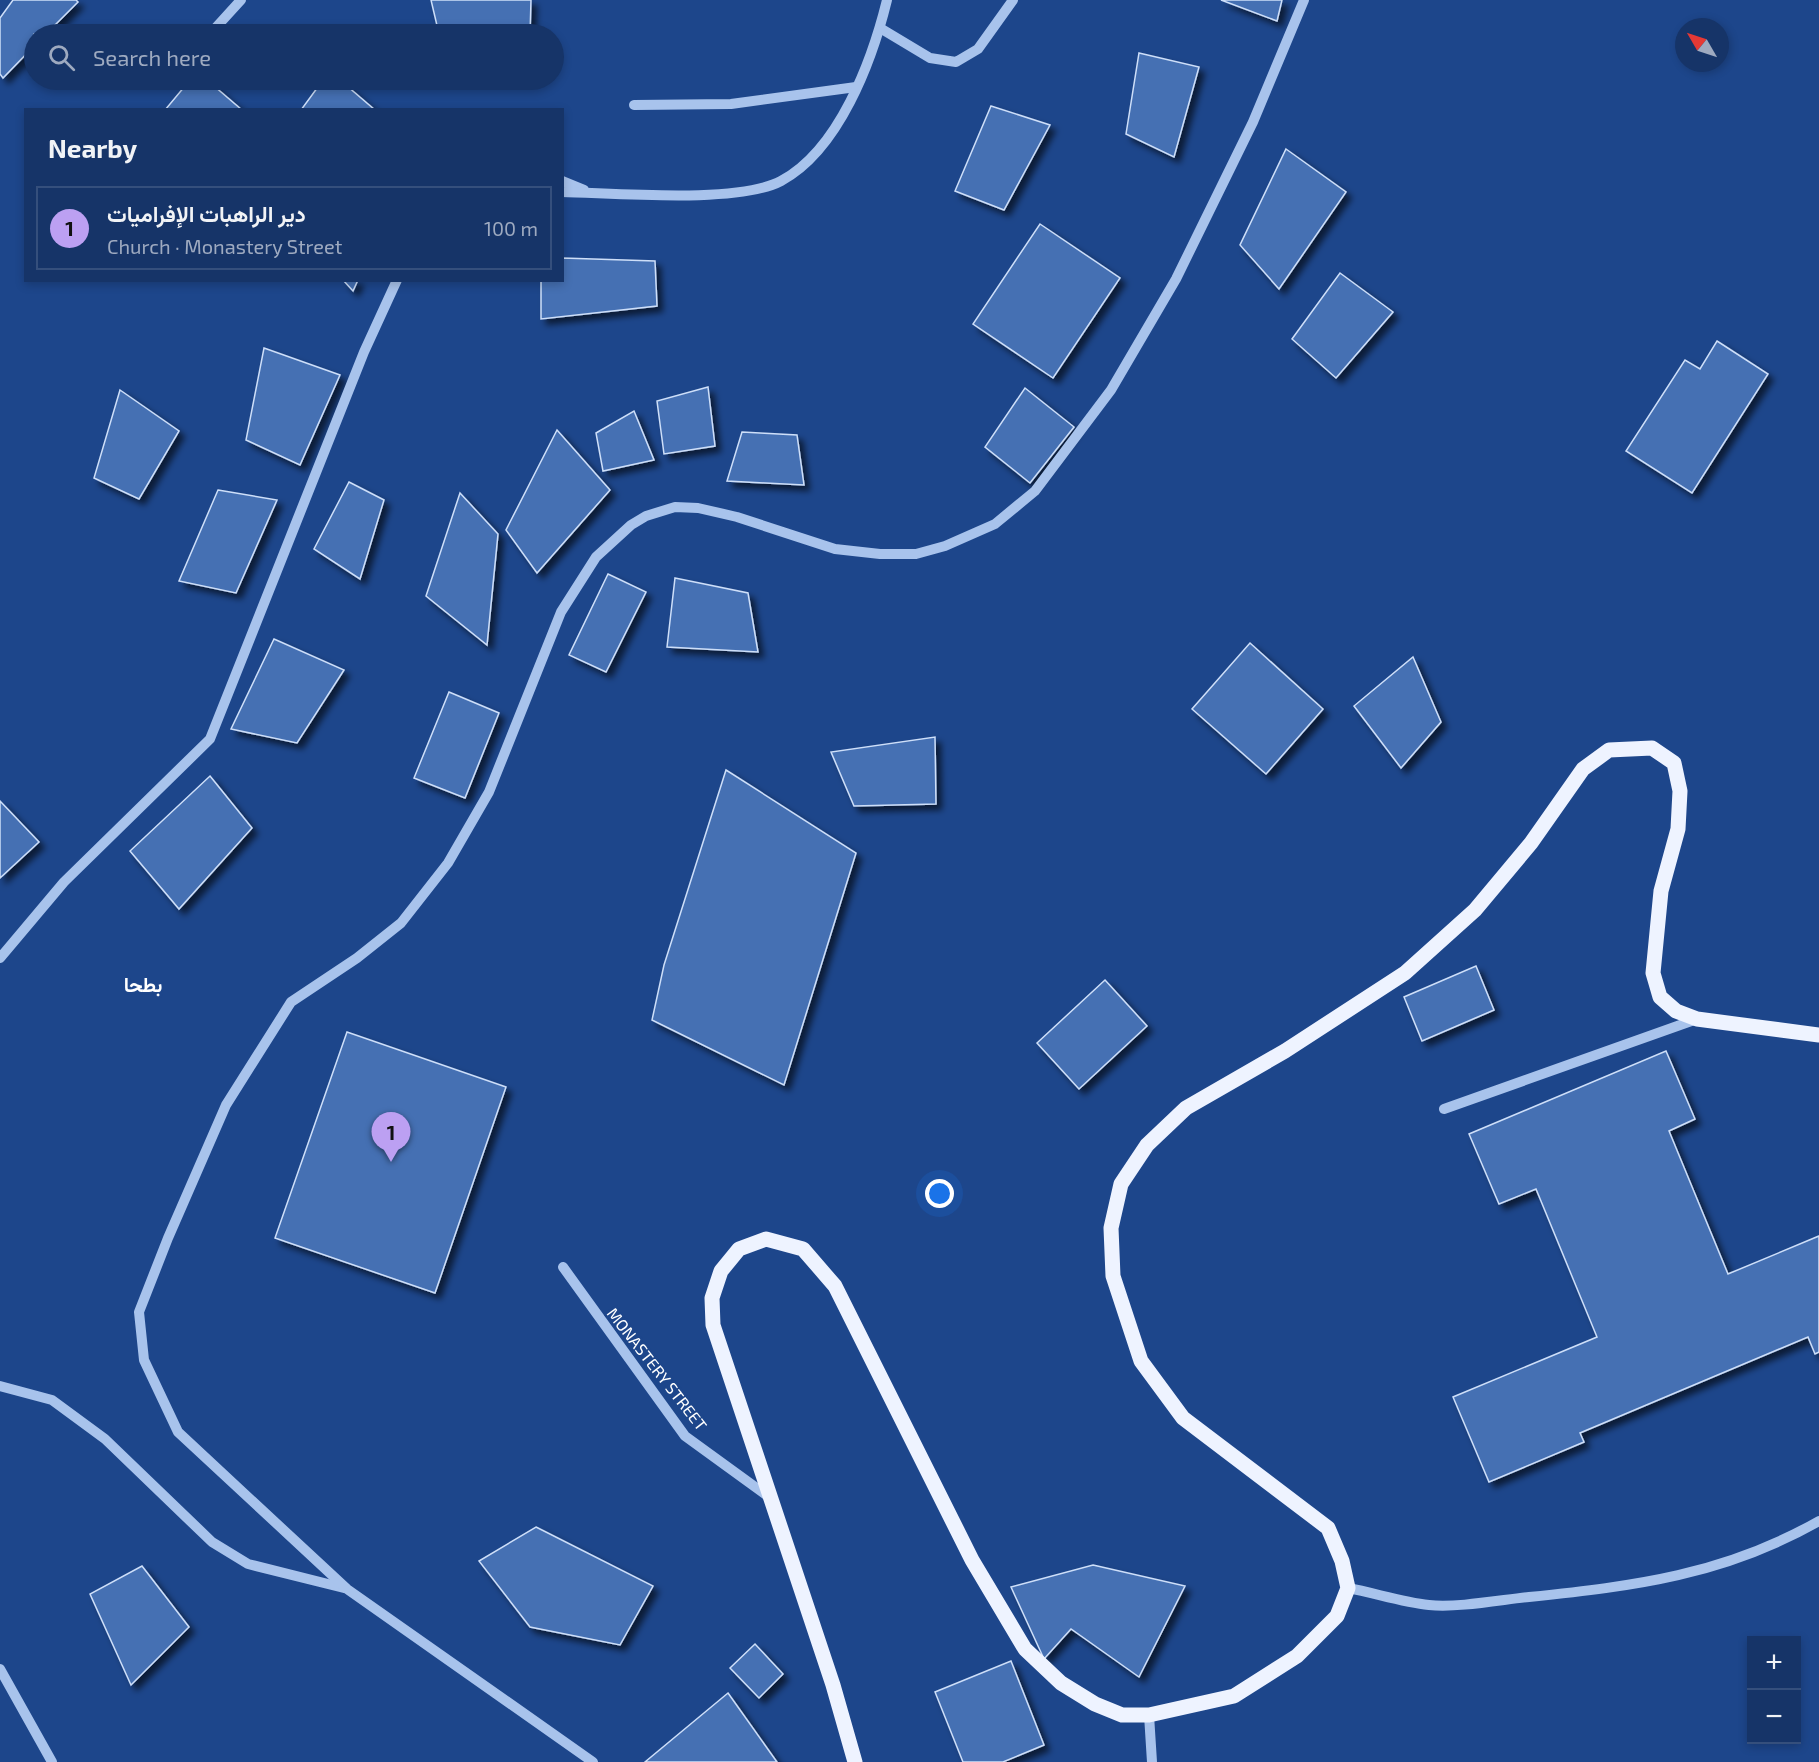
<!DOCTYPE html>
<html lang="en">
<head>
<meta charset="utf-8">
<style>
	:root { --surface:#163468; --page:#1f3c6e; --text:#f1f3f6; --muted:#9eaac0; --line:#354f7c; --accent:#bca0f2 }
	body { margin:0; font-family:"Exo 2",Vazirmatn,sans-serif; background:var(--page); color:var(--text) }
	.controls { position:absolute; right:18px; bottom:18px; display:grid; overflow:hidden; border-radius:0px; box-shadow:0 3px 9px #0003 }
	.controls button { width:54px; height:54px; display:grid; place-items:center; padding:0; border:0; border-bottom:2px solid var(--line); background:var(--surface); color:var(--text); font:30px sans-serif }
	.compass { position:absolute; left:1675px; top:18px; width:54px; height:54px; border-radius:50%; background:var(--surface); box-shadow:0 3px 9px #0003; rotate:309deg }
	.you { position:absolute; left:940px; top:1194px; width:21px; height:21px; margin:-15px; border:4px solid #fff; border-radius:50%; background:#1a73e8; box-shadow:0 0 0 9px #1a73e833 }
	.badge { display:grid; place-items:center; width:39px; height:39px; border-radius:50%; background:var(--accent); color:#111; font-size:20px; font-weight:700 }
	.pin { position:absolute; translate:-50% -50px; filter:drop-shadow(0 2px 3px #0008) }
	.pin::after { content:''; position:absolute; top:32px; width:21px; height:18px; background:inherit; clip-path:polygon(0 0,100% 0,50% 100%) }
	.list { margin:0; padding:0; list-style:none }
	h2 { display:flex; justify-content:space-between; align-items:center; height:78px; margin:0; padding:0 24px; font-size:26px }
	h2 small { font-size:20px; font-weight:400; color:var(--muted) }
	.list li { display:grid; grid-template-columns:39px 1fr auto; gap:18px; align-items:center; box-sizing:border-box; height:84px; margin:0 12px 12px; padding:0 12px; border:2px solid var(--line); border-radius:0px }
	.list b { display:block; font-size:22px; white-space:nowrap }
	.list p { margin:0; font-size:20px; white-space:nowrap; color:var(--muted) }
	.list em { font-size:20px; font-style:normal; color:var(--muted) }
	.icon { flex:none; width:33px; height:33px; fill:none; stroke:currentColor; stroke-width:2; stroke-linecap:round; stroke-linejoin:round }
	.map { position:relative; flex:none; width:1819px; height:1762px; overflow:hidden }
	.search { position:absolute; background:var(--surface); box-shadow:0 3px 9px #0003; left:24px; top:24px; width:540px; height:66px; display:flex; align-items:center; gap:15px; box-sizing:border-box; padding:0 21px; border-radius:33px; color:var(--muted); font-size:22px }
	.panel { position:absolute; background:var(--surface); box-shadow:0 3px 9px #0003; left:24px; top:108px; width:540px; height:174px; border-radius:0px }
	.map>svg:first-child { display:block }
	.building { fill:#4570b3; stroke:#cedff9; stroke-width:1.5; filter:url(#shadow) }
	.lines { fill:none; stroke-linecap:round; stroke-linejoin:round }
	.minor { stroke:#a8c3ec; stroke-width:10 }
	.major { stroke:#eef3ff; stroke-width:15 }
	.labels { text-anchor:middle; stroke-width:5; stroke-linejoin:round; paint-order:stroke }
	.street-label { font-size:16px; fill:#fff; stroke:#1d468b }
	.quarter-label { font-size:20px; font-weight:bold; fill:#fff; stroke:#1d468b }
</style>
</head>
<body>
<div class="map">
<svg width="1819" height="1762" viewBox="0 0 1819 1762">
	<defs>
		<filter id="shadow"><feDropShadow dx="5.5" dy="5.5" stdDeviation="3" flood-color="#0009"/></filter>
	</defs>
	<rect width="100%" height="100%" fill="#1d468b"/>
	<g class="building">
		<path d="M13,0H76L78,2L46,34H34V46L3,78L0,74V18Z"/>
		<path d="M431,0H531L530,34H439Z"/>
		<path d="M1221,0H1282L1277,21Z"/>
		<path d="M1139,53L1199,67L1174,157L1126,134Z"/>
		<path d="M190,80H207L242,110H165Z"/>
		<path d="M323,80H340L375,110H301Z"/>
		<path d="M991,106L1050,125L1004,210L955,191Z"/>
		<path d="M1286,149L1346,192L1279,289L1240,245Z"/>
		<path d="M1040,224L1120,278L1053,378L973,324Z"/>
		<path d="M562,258L655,261L657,306L541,319V280H562Z"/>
		<path d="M1340,273L1393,312L1336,378L1292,339Z"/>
		<path d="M343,280H358L353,291Z"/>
		<path d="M1717,341L1768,374L1692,493L1626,451L1685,360L1700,369Z"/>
		<path d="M264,348L340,375L300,465L246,440Z"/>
		<path d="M708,387L715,446L664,454L657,401Z"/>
		<path d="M1025,388L1074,427L1030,483L985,447Z"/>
		<path d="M120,390L179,431L139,499L94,478Z"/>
		<path d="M634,411L654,460L603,471L596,433Z"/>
		<path d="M557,430L610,490L537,573L506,530Z"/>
		<path d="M742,432L797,435L804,485L727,481Z"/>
		<path d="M349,482L384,500L360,579L314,549Z"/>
		<path d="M218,490L277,500L236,593L179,581Z"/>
		<path d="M460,493L498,534L487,645L426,596Z"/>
		<path d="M608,574L646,592L606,672L569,655Z"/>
		<path d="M675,578L748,593L758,652L667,647Z"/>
		<path d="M274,639L344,670L297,743L231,729Z"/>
		<path d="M1250,643L1323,709L1266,774L1192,709Z"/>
		<path d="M1413,657L1441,722L1401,768L1354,706Z"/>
		<path d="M449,692L499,713L465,798L414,778Z"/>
		<path d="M935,737L936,804L854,806L831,752Z"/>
		<path d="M726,770L856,853L784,1085L652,1020L664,965Z"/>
		<path d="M210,776L252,828L179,909L130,851Z"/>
		<path d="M0,801L39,842L0,878Z"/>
		<path d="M1476,966L1494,1010L1422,1041L1404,997Z"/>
		<path d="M1105,980L1147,1026L1079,1089L1037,1043Z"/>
		<path d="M347,1032L506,1087L435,1293L275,1238Z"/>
		<path d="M1666,1051L1695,1119L1669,1131L1728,1274L1819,1236V1352L1815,1354L1808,1337L1580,1433L1584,1442L1489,1482L1453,1397L1597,1337L1536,1189L1499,1204L1469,1134Z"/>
		<path d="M536,1527L653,1586L620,1645L530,1627L479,1561Z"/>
		<path d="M1093,1565L1185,1586L1139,1677L1071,1629L1044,1659L1011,1587Z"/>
		<path d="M142,1566L189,1627L131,1685L90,1594Z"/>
		<path d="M755,1644L783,1674L759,1698L730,1668Z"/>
		<path d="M1011,1661L1044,1745L1003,1762H963L935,1692Z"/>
		<path d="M728,1693L777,1762H645Z"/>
	</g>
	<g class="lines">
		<g class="minor">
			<path d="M880,28L930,58L956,62L978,49L1013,0"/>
			<path d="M210,34L241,0"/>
			<path d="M634,105L731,104L856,87"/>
			<path d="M562,181L584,190"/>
			<path d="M562,192C615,193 738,204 781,181C839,150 872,61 887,0"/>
			<path d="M0,958L64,882L210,739L364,352L397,280"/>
			<path d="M1444,1109L1697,1019"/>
			<path d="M563,1267L685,1436L769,1497"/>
			<path d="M0,1386L52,1400L105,1439L212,1542L248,1564L344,1588"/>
			<path d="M1348,1588C1375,1593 1402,1602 1429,1605C1457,1608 1500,1600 1529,1597C1635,1586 1724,1575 1819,1521"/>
			<path d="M0,1669L52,1762"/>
			<path d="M1149,1715L1152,1762"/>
			<path d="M593,1762L347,1589L178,1432L144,1360L139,1312L168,1238L226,1105L291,1002L357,958L401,923L448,863L489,792L561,612L596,557L631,525L646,516L675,507L698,508L737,517L835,549L880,554H916L945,546L995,524L1035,491L1111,390L1176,279L1253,122L1304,0"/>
		</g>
		<path class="major" d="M855,1762L833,1685L713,1325L712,1298L721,1271L739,1249L766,1239L803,1249L835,1286L972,1560L1025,1649L1061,1683L1095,1704L1122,1715H1149L1234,1696L1297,1656L1337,1616L1348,1588L1342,1561L1328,1528L1183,1418L1141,1361L1113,1276L1111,1228L1121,1184L1147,1145L1186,1108L1285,1051L1405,973L1475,910L1531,843L1583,769L1609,750L1652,748L1674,763L1680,791L1678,829L1661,891L1653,973L1660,997L1676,1011L1697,1019L1819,1035"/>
	</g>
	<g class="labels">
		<g class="street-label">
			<text transform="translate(657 1369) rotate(52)" y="6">MONASTERY STREET</text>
		</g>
		<g class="quarter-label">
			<text x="143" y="992">بطحا</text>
		</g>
	</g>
</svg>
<div class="controls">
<button>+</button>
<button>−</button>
</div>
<svg class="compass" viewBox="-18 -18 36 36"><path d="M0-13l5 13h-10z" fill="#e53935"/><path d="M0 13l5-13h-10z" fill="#9eaac0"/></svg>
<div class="you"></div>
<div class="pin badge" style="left:391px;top:1162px">1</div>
<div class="search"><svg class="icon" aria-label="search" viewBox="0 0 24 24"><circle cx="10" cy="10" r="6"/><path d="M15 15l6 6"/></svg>Search here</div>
<section class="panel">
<h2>Nearby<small></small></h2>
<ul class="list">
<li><span class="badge">1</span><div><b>دير الراهبات الإفراميات</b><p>Church · Monastery Street</p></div><em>100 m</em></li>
</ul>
</section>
</div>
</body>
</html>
